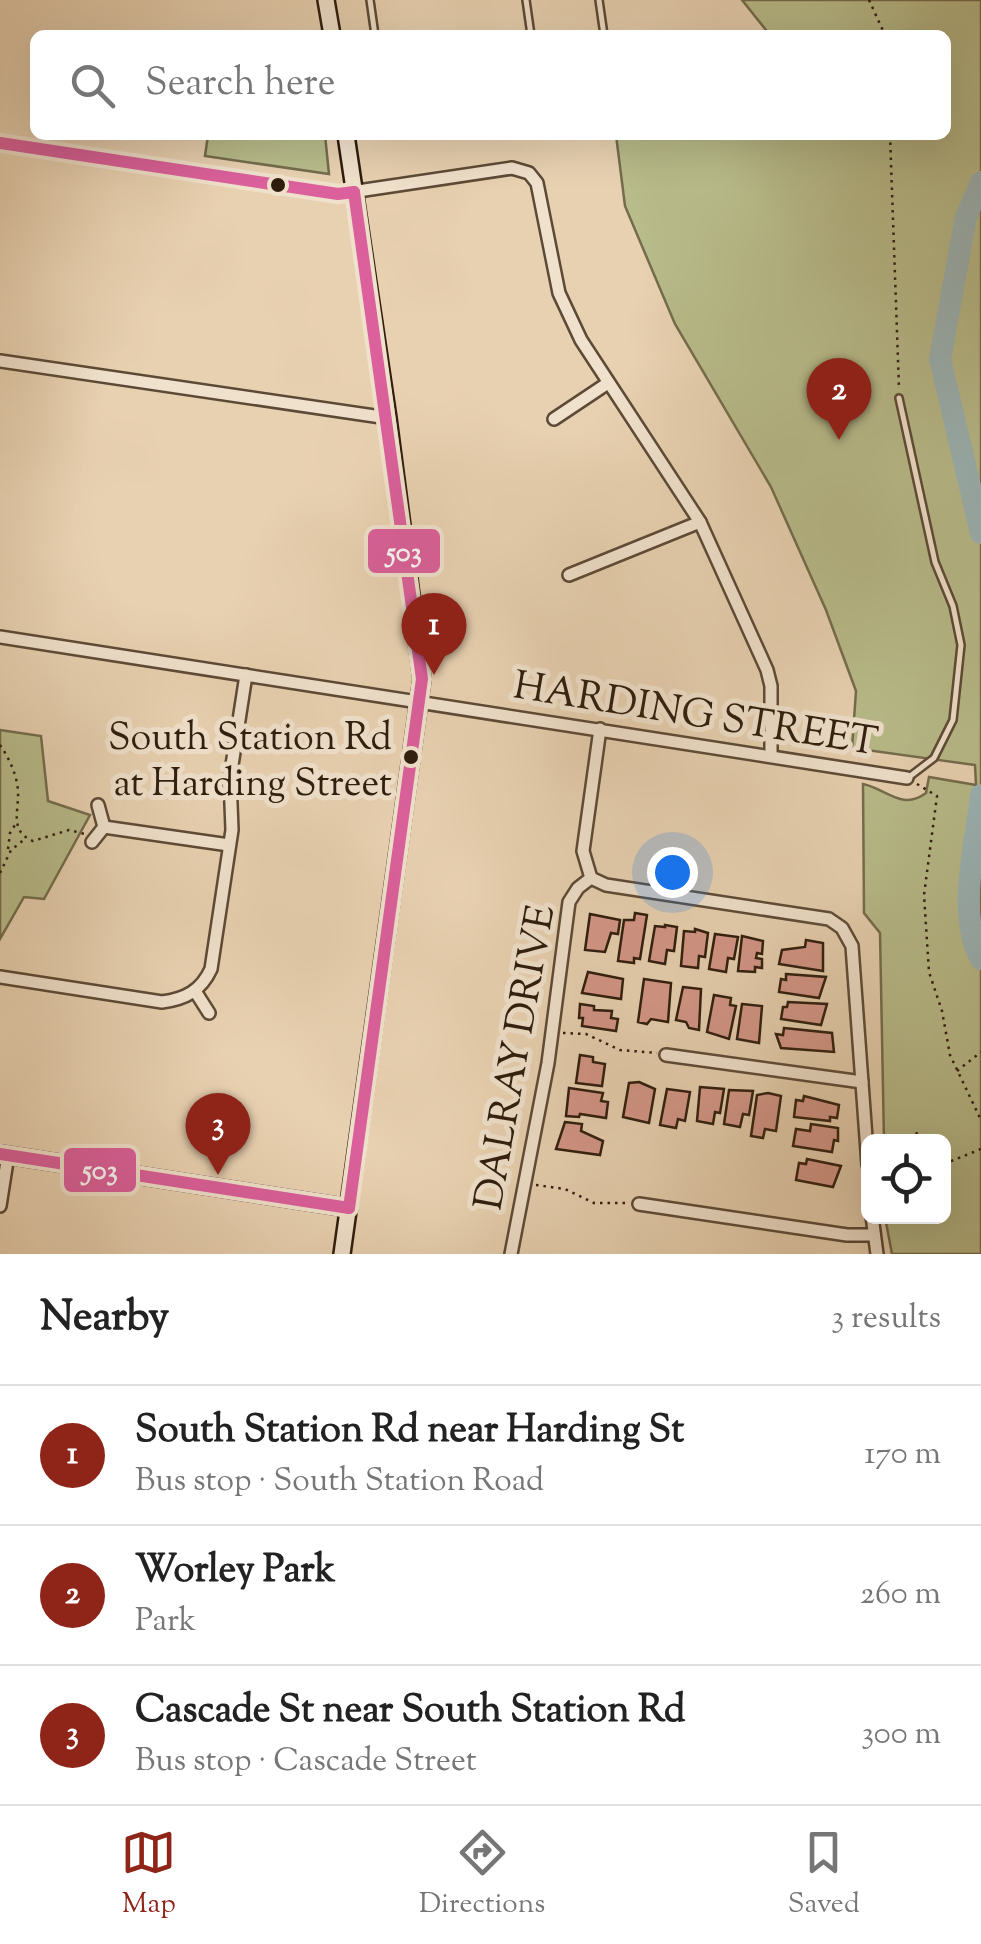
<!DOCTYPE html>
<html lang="en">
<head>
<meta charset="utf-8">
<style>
	:root { --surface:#fff; --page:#f6f6f6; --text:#222; --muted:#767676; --line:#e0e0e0; --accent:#8f2418 }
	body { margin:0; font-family:"Sorts Mill Goudy",serif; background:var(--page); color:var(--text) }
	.controls { position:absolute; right:30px; bottom:30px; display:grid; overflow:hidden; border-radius:15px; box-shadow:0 10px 40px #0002 }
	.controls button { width:90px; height:90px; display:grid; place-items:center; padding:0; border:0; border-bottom:2px solid var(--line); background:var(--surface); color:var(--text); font:50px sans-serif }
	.you { position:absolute; left:672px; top:872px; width:35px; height:35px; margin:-25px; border:8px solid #fff; border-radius:50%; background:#1a73e8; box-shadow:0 0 0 15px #1a73e833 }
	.badge { display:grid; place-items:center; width:65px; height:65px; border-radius:50%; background:var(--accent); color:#fff; font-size:32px; font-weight:700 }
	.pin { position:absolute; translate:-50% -82px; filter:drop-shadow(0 2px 5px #0008) }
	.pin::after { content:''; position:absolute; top:52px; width:35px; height:30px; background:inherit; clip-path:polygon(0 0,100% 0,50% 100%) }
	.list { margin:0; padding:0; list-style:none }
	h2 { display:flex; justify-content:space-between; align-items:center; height:130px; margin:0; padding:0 40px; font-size:42px }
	h2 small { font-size:32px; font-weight:400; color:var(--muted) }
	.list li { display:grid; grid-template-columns:65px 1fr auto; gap:30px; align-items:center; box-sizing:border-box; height:140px; padding:0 40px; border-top:2px solid var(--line) }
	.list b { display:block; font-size:38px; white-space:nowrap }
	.list p { margin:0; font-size:32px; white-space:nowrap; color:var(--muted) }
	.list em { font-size:32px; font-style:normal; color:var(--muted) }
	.icon { flex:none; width:55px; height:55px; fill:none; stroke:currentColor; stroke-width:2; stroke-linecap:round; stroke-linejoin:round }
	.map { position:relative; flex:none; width:981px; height:1254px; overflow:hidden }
	.search { position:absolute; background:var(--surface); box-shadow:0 10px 40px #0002; left:30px; right:30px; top:30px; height:110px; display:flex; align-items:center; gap:25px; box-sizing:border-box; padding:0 35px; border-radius:15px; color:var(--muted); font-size:38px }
	.sheet { height:550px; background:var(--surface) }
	nav { display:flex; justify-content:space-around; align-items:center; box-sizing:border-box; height:140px; border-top:2px solid var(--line); background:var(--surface); font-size:28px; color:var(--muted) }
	nav a { display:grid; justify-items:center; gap:5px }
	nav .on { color:var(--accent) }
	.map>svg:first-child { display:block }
	.green { fill:#b8bb8a; stroke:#746c4c; stroke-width:2.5 }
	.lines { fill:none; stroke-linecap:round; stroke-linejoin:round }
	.river { stroke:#9bb4b6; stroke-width:22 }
	.building { fill:#d49688; stroke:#2f1d0d; stroke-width:2.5 }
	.lane-casing { stroke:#5d4a36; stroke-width:10 }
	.street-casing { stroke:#5d4a36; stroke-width:16 }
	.secondary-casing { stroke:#2f1d0d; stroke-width:20 }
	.path { stroke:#2f1d0d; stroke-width:2.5; stroke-dasharray:2.5 5; stroke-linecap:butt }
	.lane { stroke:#f0e1cc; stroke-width:5 }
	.street { stroke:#f0e1cc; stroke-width:11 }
	.secondary { stroke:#f0e1cc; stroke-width:15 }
	.bus-1-casing { stroke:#f0e1cc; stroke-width:20 }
	.bus-1 { stroke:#db609c; stroke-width:12 }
	.bus-dot { fill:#2f1d0d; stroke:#f0e1cc; stroke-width:4 }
	.labels { text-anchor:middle; stroke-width:10; stroke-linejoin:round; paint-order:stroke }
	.bus-label { font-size:38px; fill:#2f1d0d; stroke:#f0e1cc; text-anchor:end }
	.street-label { font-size:40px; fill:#2f1d0d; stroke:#f0e1cc }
	.line-badge { stroke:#f0e1cc; stroke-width:4 }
	.badge-label { font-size:28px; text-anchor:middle; font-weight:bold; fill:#fff }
</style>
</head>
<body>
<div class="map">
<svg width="981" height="1254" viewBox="0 0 981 1254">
	<rect width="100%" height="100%" fill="#e8d1b1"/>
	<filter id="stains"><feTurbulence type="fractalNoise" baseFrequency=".002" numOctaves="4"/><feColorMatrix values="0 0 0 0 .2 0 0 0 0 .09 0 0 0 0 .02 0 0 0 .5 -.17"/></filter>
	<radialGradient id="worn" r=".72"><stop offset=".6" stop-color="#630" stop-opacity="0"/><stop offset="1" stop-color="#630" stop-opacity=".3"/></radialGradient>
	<g class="green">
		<path d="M742,0H981V1254H892L885,1217L944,1216V1142L884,1141L880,933L864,913L863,784C887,789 902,811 926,793L929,777L976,785L975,765L852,748L856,691L826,610L771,487L675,324L625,206L616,135H946V35H770Z"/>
		<path d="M208,135H325L329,174L205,156Z"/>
		<path d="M0,730L41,736L48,801L90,815L44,899L24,897L0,939Z"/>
	</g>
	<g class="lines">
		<g class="river">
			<path d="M981,182L966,217L940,359L981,533"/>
			<path d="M981,795C976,846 956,912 981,959"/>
		</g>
	</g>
	<g class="building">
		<path d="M635,913L647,915L640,959L634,958V963L618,961L624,920H634Z"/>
		<path d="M590,914L620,920L618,934L611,933L605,952L585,950Z"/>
		<path d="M665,925L677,927L674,951L667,950L665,964L649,961L655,926L665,927Z"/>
		<path d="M695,929L708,933L705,957L699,956L698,968L681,966L684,931L695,932Z"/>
		<path d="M715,934L738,937L734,959L728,958L726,972L709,969Z"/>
		<path d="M742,936L763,941L762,954L757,953L756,958L762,959V968L755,967V972L738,971Z"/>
		<path d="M806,940L823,943V971L779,964L782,950L805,947Z"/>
		<path d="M588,972L623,979L621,999L582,993Z"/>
		<path d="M786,974L826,977L819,998L779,992L781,979L786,980Z"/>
		<path d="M644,979L671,983L668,1022L651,1019L647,1024L638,1022Z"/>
		<path d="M683,987L701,989L699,1030L689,1028L686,1022L676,1020Z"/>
		<path d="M714,995L731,998L730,1005L736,1006L729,1039L707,1032Z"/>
		<path d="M788,1002L827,1004L821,1025L781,1019L783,1007H787Z"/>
		<path d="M580,1004L594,1006V1010L612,1011L611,1018L618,1019L616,1031L582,1026L583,1018H579Z"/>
		<path d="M742,1004L762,1006L759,1043L737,1039Z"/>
		<path d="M784,1028L832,1033L834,1052L781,1048L776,1034L783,1035Z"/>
		<path d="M580,1055L593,1057V1062L605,1064L602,1086L576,1083Z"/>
		<path d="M639,1082L655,1089L649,1123L623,1117L629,1083Z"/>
		<path d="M700,1087L724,1089L720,1113L715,1112L713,1124L697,1121Z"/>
		<path d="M569,1088L603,1093L601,1101L608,1102L606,1118L580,1114L579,1117L566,1116Z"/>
		<path d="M667,1089L690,1092L685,1121L678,1119L676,1128L660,1125Z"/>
		<path d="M729,1090L753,1091L749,1115L743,1114L740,1127L724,1124Z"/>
		<path d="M768,1093L781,1096L776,1131L765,1129L763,1138L751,1136L757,1095Z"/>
		<path d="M804,1096L839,1105L837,1118L830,1117V1121L794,1117L796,1100L803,1101Z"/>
		<path d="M565,1122L582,1124L581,1131L603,1141L600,1155L556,1149Z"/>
		<path d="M811,1124L838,1128V1141L834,1140L832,1152L793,1146L796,1129L810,1131Z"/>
		<path d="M807,1159L841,1166L833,1187L796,1180L799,1163L806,1164Z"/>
	</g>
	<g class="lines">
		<g class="lane-casing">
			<g id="lane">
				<path d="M370,0L375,35"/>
				<path d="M526,0L531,35"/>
				<path d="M599,0L604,35"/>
				<path d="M899,398L935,562L953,606L961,645L953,720L934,758L909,777"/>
			</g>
		</g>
		<g class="street-casing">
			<g id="street">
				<path d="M0,143L338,194L512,168L529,173L537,183L559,293L581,340L700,522L767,670L771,686V755"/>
				<path d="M0,361L388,418"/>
				<path d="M554,419L608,383"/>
				<path d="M569,575L700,522"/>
				<path d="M0,637L907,778"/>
				<path d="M600,729L583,851L591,878L606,885L829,919L842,928L852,946L868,1165"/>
				<path d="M104,827L229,845"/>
				<path d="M92,842L104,827L98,805"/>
				<path d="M0,977L162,1002C185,999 201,991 211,969L232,830L230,778L246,675"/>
				<path d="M195,991L209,1013"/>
				<path d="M666,1055L862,1082"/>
				<path d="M639,1204L847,1235H874"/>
				<path d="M0,1206L8,1155"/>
				<path d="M872,1216L877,1254"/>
				<path d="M511,1254L548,1063L569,902L578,888L591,878"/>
			</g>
		</g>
		<g class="secondary-casing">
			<g id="secondary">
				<path d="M326,0L332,35"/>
				<path d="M0,1154L349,1208"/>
				<path d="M342,1254L422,679L388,418L346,135"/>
			</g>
		</g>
		<g class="path">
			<path d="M869,0L885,35"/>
			<path d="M890,135L899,388"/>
			<path d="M0,745C9,758 17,775 18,791C19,812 9,831 33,841L69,830L85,834"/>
			<path d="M917,784L937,796L924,895L929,972L942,1011L950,1055L981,1120"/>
			<path d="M8,849L10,833L15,825"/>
			<path d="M0,873L11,850L25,839"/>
			<path d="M563,1033L586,1034L620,1050L657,1053"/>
			<path d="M957,1071L981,1052"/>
			<path d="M916,1142L917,1129"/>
			<path d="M944,1164L981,1149"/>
			<path d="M536,1185L565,1189L594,1203H629"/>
		</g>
		<use href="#lane" class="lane"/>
		<use href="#street" class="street"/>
		<use href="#secondary" class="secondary"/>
		<g class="bus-1-casing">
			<g id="bus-1">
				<path d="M0,143L338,194L354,192"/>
				<path d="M0,1154L349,1208"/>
				<path d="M349,1208L422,679L354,192"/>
			</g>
		</g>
		<use href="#bus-1" class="bus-1"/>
	</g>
	<g class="bus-dot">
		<circle cx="278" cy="185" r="9"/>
		<circle cx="411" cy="757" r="9"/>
	</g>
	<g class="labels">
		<g class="bus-label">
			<text x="392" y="749">South Station Rd<tspan x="392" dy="46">at Harding Street</tspan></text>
		</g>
		<g class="street-label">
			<text transform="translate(696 712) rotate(9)" y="14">HARDING STREET</text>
			<text transform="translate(513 1057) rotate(-80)" y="14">DALRAY DRIVE</text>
		</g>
	</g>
	<g class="line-badge">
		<rect x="366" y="527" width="76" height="48" rx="10" fill="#db609c"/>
		<rect x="62" y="1146" width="76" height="48" rx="10" fill="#db609c"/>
	</g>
	<g class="badge-label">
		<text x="404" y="561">503</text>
		<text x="100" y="1179">503</text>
	</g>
	<rect width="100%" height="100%" filter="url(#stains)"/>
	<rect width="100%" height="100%" fill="url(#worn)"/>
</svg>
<div class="controls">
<button><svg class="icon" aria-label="locate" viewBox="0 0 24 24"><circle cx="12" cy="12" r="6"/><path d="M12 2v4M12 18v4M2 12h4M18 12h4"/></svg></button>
</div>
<div class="you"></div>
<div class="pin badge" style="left:434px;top:675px">1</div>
<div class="pin badge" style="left:839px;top:440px">2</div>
<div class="pin badge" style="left:218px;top:1175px">3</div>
<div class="search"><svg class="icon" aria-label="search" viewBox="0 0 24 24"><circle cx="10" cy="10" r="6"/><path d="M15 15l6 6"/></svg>Search here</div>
</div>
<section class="sheet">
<h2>Nearby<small>3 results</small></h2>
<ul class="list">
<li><span class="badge">1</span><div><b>South Station Rd near Harding St</b><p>Bus stop · South Station Road</p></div><em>170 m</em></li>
<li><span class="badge">2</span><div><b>Worley Park</b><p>Park</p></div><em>260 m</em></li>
<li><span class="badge">3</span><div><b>Cascade St near South Station Rd</b><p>Bus stop · Cascade Street</p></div><em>300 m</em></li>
</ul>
</section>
<nav>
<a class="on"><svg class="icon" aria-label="map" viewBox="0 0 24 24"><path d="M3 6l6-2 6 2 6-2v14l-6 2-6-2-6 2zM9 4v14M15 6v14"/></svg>Map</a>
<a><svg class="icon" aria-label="directions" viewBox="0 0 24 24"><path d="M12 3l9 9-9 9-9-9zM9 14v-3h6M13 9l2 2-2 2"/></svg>Directions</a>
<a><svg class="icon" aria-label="saved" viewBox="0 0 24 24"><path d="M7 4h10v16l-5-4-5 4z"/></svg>Saved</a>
</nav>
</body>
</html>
